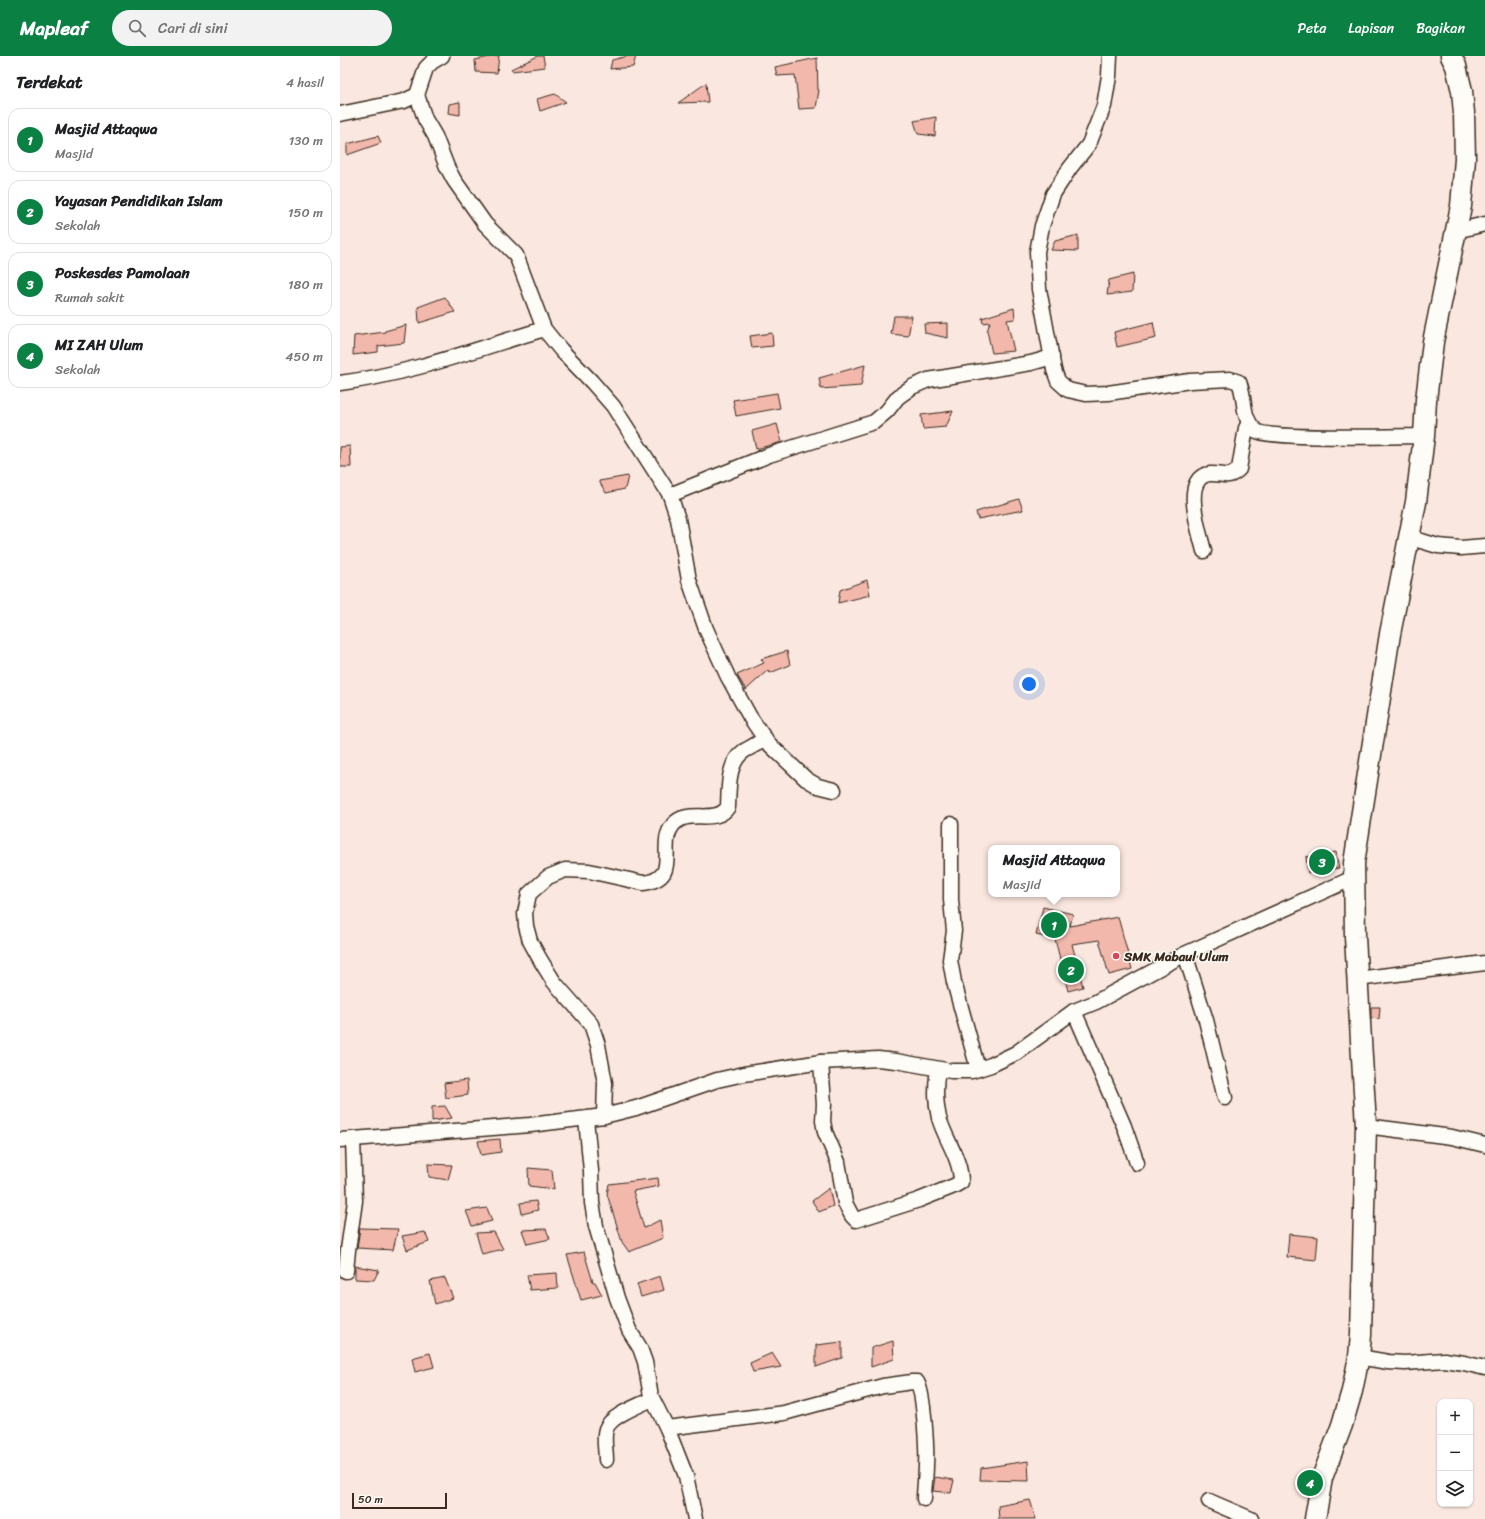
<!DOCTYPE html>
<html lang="id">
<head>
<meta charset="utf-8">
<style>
	:root { --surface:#fff; --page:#f2f2f2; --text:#202124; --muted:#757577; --line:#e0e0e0; --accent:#0b8043 }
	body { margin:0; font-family:Sriracha,sans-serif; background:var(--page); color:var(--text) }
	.controls { position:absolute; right:12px; bottom:12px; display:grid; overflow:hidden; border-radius:8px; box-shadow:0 1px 3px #0004 }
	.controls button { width:36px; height:36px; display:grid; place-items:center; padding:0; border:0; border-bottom:1px solid var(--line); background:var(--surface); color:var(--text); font:20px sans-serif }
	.scale { position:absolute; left:12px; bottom:10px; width:95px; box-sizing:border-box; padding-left:4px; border:2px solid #3b2a1e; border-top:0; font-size:11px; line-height:14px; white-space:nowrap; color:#3b2a1e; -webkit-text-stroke:3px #fdfcf7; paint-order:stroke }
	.you { position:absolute; left:689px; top:628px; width:14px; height:14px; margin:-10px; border:3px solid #fff; border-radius:50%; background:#1a73e8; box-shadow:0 0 0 6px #1a73e833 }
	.badge { display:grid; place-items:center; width:26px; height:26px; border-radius:50%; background:var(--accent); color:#fff; font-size:13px; font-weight:700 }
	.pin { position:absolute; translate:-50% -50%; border:2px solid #fff; box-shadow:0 1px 4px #0006 }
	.popup { position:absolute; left:648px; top:789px; width:132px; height:52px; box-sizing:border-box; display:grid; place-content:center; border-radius:8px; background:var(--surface); filter:drop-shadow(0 1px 3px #0005); font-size:13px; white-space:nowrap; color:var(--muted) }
	.popup b { font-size:15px; color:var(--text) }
	.popup::after { content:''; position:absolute; left:50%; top:100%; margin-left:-8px; border:8px solid transparent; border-top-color:var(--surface) }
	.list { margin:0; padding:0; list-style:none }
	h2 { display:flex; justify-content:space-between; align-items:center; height:52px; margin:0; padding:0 16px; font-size:17px }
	h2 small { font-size:13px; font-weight:400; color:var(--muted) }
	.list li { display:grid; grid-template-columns:26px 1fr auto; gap:12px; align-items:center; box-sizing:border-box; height:64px; margin:0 8px 8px; padding:0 8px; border:1px solid var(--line); border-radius:12px }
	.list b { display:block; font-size:15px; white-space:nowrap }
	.list p { margin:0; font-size:13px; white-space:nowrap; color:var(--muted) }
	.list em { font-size:13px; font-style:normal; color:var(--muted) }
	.icon { flex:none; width:22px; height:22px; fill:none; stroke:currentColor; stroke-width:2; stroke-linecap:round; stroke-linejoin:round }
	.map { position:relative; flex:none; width:1145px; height:1463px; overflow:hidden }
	header { display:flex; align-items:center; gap:24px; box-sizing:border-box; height:56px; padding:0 20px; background:var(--accent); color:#fff }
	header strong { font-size:19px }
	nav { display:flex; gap:22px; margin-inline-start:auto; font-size:14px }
	.search { width:280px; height:36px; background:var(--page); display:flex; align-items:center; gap:10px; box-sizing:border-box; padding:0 14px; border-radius:22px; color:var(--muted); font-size:15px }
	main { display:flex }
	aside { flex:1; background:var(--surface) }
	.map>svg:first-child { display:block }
	.building { fill:#f2b8ac; stroke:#3b2a1e }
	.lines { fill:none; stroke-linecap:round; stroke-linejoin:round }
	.street-casing { stroke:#3b2a1e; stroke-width:17 }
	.secondary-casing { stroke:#3b2a1e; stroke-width:23 }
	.street { stroke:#fdfcf7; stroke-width:14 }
	.secondary { stroke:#fdfcf7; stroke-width:20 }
	.poi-dot { fill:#d1495b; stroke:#fdfcf7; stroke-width:1.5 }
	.labels { text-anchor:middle; stroke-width:3; stroke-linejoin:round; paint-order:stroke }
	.poi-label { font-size:13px; font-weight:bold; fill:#3b2a1e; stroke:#fdfcf7; text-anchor:start }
</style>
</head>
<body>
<header>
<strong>Mapleaf</strong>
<div class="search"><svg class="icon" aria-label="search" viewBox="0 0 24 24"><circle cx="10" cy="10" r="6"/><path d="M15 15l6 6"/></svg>Cari di sini</div>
<nav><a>Peta</a><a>Lapisan</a><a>Bagikan</a></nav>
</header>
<main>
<aside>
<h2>Terdekat<small>4 hasil</small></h2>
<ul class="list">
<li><span class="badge">1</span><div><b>Masjid Attaqwa</b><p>Masjid</p></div><em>130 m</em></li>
<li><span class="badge">2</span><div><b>Yayasan Pendidikan Islam</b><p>Sekolah</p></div><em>150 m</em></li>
<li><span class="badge">3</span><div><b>Poskesdes Pamolaan</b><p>Rumah sakit</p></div><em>180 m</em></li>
<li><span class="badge">4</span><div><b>MI ZAH Ulum</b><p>Sekolah</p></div><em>450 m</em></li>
</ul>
</aside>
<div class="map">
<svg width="1145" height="1463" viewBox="0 0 1145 1463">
	<rect width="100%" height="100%" fill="#fae8e0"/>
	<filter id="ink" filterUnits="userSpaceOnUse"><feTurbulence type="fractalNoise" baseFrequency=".025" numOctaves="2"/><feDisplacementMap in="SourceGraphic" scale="8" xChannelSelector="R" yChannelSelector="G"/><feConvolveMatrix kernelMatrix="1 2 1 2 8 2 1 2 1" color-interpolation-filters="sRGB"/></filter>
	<g filter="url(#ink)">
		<g class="building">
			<path d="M155,0H159L157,17L136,16L135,4Z"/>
			<path d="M198,0H203L205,11L172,15L171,13Z"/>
			<path d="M288,0H296L293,11L270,13L272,4Z"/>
			<path d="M477,2L478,34H479L476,52L459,53L455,19L437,20L435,11Z"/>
			<path d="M366,27L368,46L338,47Z"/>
			<path d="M215,38L226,46L200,55L197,43Z"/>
			<path d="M120,46V59L108,57L109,48Z"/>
			<path d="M596,61L595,80L578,78L574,65Z"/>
			<path d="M38,80L41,87L7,99V88Z"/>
			<path d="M738,179V195L711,194L715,185Z"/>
			<path d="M793,218L792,236L767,239L769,224Z"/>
			<path d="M105,241L115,256L79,267L78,251Z"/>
			<path d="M674,252L675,263L667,264L674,295L652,297L647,275L650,266L643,267L642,262Z"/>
			<path d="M554,260H572L568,280L551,278Z"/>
			<path d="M813,266L816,282L777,291L774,276Z"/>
			<path d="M608,267V282L585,277L584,268Z"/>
			<path d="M66,269L64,287L38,290V296L13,299L14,280L45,276V275Z"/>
			<path d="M432,277L433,290L412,292L410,280Z"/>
			<path d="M525,309L521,330L481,333L479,322Z"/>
			<path d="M437,337L440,352L396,360L393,344Z"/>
			<path d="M613,355L606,371L583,373L581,359Z"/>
			<path d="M437,368L442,386L416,393L412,375Z"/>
			<path d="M10,390L11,411H0V391Z"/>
			<path d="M288,420L285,433L266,437L259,425Z"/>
			<path d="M679,443L683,454L638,463L636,456Z"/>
			<path d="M527,524L530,539L498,547L500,534Z"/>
			<path d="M447,595L450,609L430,617L428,614L406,634L397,619L424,607L421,603Z"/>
			<path d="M996,796L999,812L968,817L966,801Z"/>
			<path d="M703,851L733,858L730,870L778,861L792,913L769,919L759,884L732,888L743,931L728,935L715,883L696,879Z"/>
			<path d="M1031,951H1040L1039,963L1031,962Z"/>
			<path d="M127,1024L128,1039L106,1042L104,1027Z"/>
			<path d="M105,1050L112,1062L92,1065V1051Z"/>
			<path d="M160,1083L161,1096L141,1099L138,1085Z"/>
			<path d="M88,1108L112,1109L108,1124L89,1121Z"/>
			<path d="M188,1112L212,1114L214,1133L189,1130Z"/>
			<path d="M318,1122L319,1130L293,1135L304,1172L320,1164L323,1182L289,1196L282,1186L267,1138L269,1128Z"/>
			<path d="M489,1132L493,1150L479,1156L472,1145Z"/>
			<path d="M196,1145L198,1154L182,1158L180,1147Z"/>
			<path d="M147,1152L152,1165L132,1170L126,1155Z"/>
			<path d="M20,1172L58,1173L53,1194L17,1192Z"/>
			<path d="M206,1173L210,1183L187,1188L182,1174Z"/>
			<path d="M85,1176L89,1186L67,1194L62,1180Z"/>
			<path d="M154,1176L163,1193L142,1198L136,1177Z"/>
			<path d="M949,1178L978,1181L976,1204L947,1201Z"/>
			<path d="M244,1196L253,1226H255L262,1239L241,1244L227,1199Z"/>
			<path d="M15,1210L39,1214L34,1224L15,1223Z"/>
			<path d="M217,1217L218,1232L190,1234L187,1219Z"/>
			<path d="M320,1220L324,1234L301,1241L297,1228Z"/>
			<path d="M105,1222L113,1242L95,1248L90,1225Z"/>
			<path d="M553,1285L554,1303L531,1311V1292Z"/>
			<path d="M502,1286V1302L476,1311V1289Z"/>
			<path d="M90,1297L94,1311L75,1316L72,1302Z"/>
			<path d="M432,1297L441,1311L413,1316L410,1307Z"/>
			<path d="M688,1405L689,1425L640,1424L641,1412Z"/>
			<path d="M595,1421L614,1424L611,1437L593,1435Z"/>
			<path d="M690,1444L696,1463H659L658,1450Z"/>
		</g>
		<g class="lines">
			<g class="street-casing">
				<g id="street">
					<path d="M770,0L769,20L764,50L749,88L730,112L713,138L702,170L697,196L699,233L714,314L718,325L728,334L746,338L768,337L850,325L890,323L899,326C906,342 901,361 915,374C926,384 1061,380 1084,380"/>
					<path d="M77,39L85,63L95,80L107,111L114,124L145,168L176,199L204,273L221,294L252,326L273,350L330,439L338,463L349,524L366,573L388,621L410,661L427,686L466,723L478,730L494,734"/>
					<path d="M0,58L64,45L77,39L86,12L92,6L102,0"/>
					<path d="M1116,175L1145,168"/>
					<path d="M0,327C70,318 137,293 204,273"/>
					<path d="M330,439L429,399L534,366L547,355L558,341L572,331L588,324L691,307L712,301"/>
					<path d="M1068,481L1098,490L1121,492L1145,490"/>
					<path d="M864,495C860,478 840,420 870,418C883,417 888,424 899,413L906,372L909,367"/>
					<path d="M611,768V844L614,875L610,904L614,926L638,1013"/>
					<path d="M845,898L866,964L885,1042"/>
					<path d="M1017,923L1145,907"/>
					<path d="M734,955L784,1070L797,1107"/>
					<path d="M481,1006L484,1048L483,1065L485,1076L498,1106L505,1147L512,1160L516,1164L579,1144L614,1130L621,1126C621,1103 605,1083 599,1062C595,1045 595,1030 598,1013"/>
					<path d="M264,1060L265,1027L258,989L251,968L214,926L201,905L190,885L186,870L185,857L189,838L208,821L225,814L249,815L303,827C343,822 316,789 333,769C347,751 376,770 388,751C389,733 387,707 404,695C411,691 418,688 425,682"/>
					<path d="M246,1063L251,1115L252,1147L256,1170L277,1242L289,1274L300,1292L305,1306L311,1340L327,1372L346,1420L355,1463"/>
					<path d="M1026,1070L1112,1081L1145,1089"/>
					<path d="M0,1084L190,1069L264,1060L296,1052L377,1024L404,1018L481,1006L538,1003L556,1005L611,1015H632L651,1009L676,997L734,955L756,946L845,898L1013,822"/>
					<path d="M6,1215L8,1194L15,1145L13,1083"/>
					<path d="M1019,1301L1048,1306L1065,1307L1104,1304L1124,1307L1145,1312"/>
					<path d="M327,1372L444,1357L543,1330L572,1326H577C584,1336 587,1394 586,1409C586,1420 584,1432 584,1443"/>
					<path d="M266,1404C266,1395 263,1382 266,1373C271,1359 299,1350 312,1343"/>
					<path d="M869,1445L911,1463"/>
				</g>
			</g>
			<g class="secondary-casing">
				<path id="secondary" d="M975,1463L982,1422L1002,1369L1012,1335L1019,1301L1021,1279L1026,1070L1015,881L1014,807L1050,578L1076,446L1084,380L1086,344L1093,286L1121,150L1125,103L1124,57L1122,35L1116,10L1111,0"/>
			</g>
			<use href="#street" class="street"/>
			<use href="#secondary" class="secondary"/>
		</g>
	</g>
	<circle class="poi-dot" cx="776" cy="900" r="4"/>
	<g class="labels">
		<g class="poi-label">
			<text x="784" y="905">SMK Mabaul Ulum</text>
		</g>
	</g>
</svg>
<div class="controls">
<button>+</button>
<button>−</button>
<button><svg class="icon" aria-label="layers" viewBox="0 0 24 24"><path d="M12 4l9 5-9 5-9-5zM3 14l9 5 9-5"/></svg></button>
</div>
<div class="scale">50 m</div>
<div class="you"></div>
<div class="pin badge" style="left:714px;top:869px">1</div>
<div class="popup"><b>Masjid Attaqwa</b>Masjid</div>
<div class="pin badge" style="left:731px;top:914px">2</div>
<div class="pin badge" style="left:982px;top:806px">3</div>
<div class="pin badge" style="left:970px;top:1427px">4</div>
</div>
</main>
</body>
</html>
